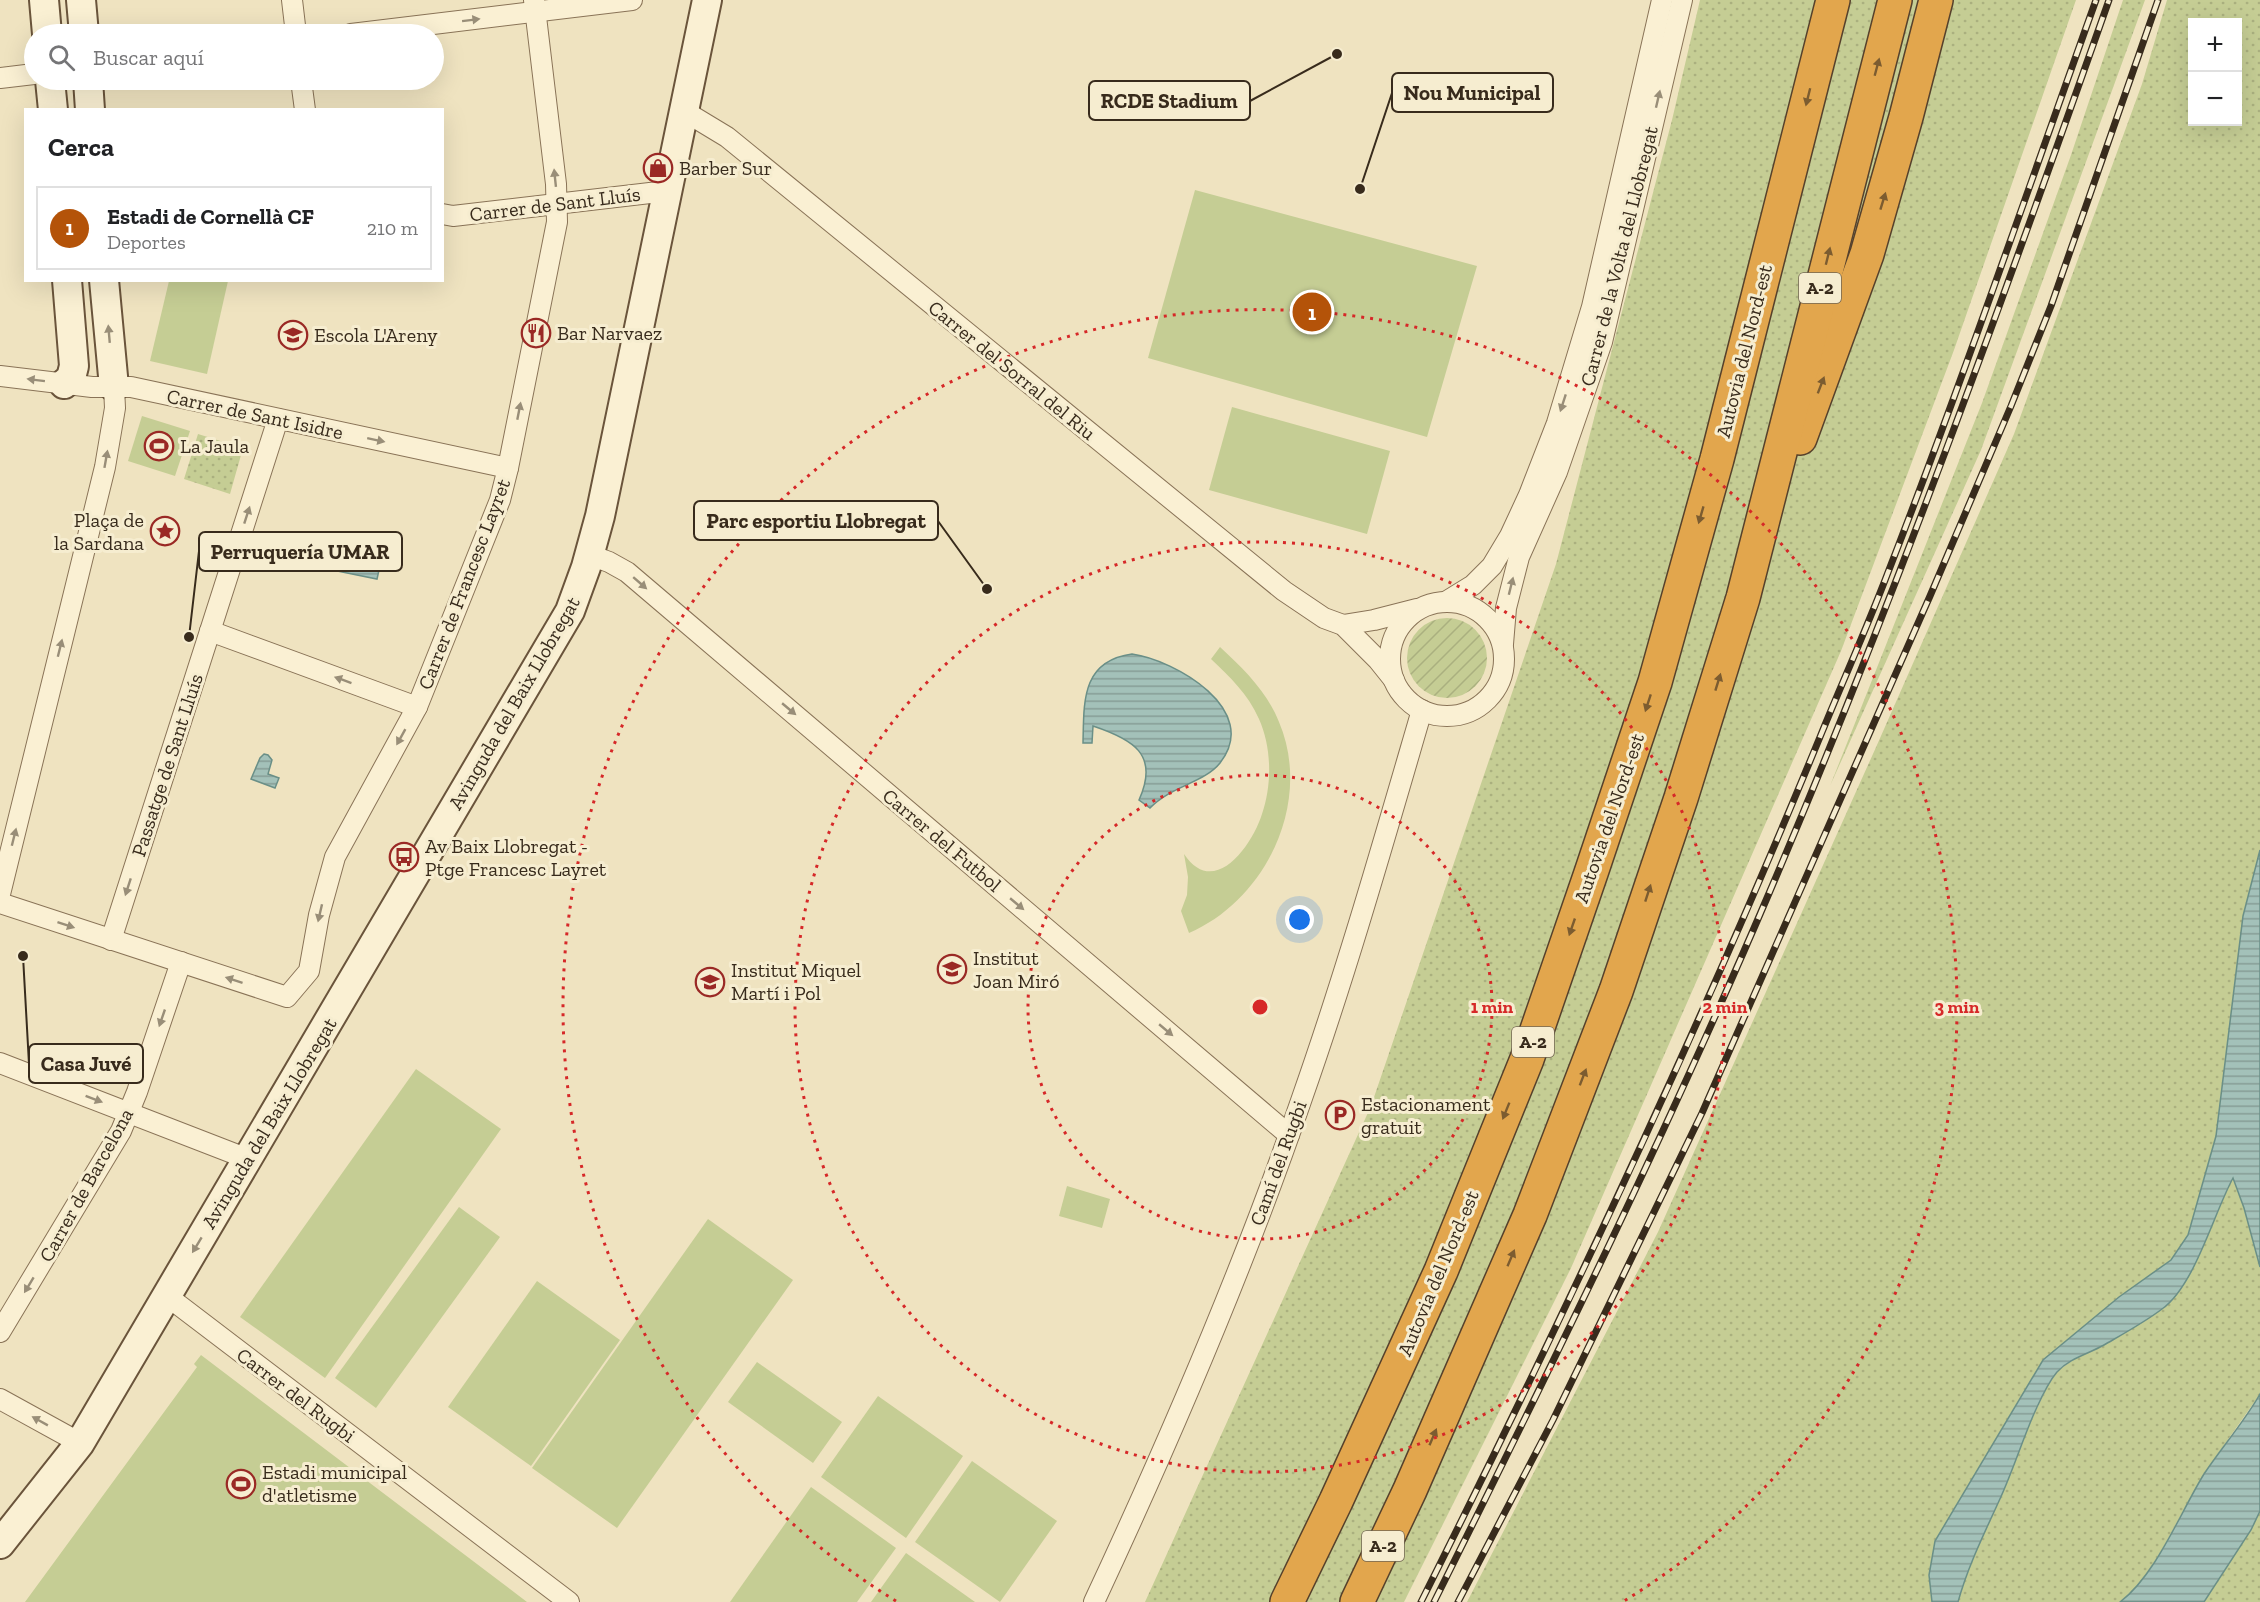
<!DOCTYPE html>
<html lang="es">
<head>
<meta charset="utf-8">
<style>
	:root { --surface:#fff; --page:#f6f6f6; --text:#202124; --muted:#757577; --line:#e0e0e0; --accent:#b45309 }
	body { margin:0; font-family:"Zilla Slab",serif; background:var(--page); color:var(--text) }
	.controls { position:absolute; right:18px; top:18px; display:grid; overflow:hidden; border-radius:0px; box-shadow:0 6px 24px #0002 }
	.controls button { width:54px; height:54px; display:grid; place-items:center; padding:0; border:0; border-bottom:2px solid var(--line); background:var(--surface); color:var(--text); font:30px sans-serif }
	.you { position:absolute; left:1300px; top:920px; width:21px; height:21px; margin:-15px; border:4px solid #fff; border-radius:50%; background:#1a73e8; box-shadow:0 0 0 9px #1a73e833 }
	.badge { display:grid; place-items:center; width:39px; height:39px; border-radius:50%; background:var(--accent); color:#fff; font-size:20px; font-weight:700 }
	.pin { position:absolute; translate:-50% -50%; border:3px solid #fff; box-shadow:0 2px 6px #0006 }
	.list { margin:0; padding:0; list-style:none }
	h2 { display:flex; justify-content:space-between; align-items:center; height:78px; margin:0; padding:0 24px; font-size:26px }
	h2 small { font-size:20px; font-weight:400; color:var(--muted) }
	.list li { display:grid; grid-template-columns:39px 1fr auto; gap:18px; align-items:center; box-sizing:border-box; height:84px; margin:0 12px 12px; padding:0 12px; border:2px solid var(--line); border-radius:0px }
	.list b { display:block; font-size:22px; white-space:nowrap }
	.list p { margin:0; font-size:20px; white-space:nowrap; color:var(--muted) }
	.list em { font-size:20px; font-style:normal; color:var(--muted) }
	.icon { flex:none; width:33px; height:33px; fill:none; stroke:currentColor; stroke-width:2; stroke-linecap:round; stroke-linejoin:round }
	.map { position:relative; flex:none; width:2260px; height:1602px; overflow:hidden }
	.search { position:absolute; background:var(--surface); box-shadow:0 6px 24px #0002; left:24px; top:24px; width:420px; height:66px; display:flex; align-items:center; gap:15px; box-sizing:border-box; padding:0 21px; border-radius:33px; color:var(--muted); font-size:22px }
	.panel { position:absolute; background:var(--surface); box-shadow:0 6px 24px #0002; left:24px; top:108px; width:420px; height:174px; border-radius:0px }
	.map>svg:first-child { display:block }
	.grass { fill:url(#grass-dots); fill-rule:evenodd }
	.garden { fill:url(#garden-furrows) }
	.pitch { fill:#c5cd94 }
	.water { fill:url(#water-rules); stroke:#6a8f87; stroke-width:1.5 }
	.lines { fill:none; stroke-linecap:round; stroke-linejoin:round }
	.street-casing { stroke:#897357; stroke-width:22 }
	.secondary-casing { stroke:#6a543b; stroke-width:32 }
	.highway-casing { stroke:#56412c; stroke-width:36 }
	.street { stroke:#faf0d3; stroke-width:20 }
	.secondary { stroke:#faf0d3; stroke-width:28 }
	.highway { stroke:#e2a64d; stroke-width:33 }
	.rail-casing { stroke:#382b1c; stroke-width:7 }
	.rail { stroke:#f6edd0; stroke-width:4.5; stroke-dasharray:14; stroke-linecap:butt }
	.oneway { fill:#998e78 }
	.oneway2 { fill:#7c5c30 }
	.ring { fill:none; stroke:#d62828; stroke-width:3; stroke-dasharray:3 6 }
	.labels { text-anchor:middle; stroke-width:6; stroke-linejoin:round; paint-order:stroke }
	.shield { fill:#f6edd0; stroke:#716552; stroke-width:1.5 }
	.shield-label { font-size:18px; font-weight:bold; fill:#382b1c }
	.poi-label { font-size:20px; fill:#382b1c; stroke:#f6edd0; text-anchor:start }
	.street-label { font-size:20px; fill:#382b1c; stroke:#f6edd0 }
	.centre { fill:#d62828; stroke:#f6edd0; stroke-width:3 }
	.ring-label { font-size:18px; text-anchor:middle; font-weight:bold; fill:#d62828; stroke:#f6edd0; stroke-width:6; stroke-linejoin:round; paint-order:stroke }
	.leader { fill:none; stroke:#382b1c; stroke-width:2 }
	.callout-dot { fill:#382b1c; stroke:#f6edd0; stroke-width:2 }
	.callout { fill:#f6edd0; stroke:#382b1c; stroke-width:2 }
	.callout-label { font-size:21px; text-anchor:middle; font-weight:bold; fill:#382b1c }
</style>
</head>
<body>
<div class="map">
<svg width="2260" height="1602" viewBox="0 0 2260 1602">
	<defs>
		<pattern id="grass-dots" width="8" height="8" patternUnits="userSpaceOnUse" patternTransform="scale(1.5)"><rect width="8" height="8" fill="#c5cd94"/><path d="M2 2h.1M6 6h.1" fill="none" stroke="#aab07f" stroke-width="1.8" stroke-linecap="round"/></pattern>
		<pattern id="garden-furrows" width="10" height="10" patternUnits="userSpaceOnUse" patternTransform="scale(1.5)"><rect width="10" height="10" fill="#c5cd94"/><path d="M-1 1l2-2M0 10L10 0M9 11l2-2" fill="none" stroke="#aab07f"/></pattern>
		<pattern id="water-rules" width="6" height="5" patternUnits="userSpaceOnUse" patternTransform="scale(1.5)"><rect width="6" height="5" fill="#a3c1b9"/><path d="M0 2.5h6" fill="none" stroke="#869d96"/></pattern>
	</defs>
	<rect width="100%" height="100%" fill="#efe3c0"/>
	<g class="grass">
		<path d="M1700,0H2076L1954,350L1841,651L1571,1268L1404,1602H1145L1371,1106L1556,564L1672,120Z"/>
		<path d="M2123,0H2145L1981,450L1830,786L1982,403L2071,155Z"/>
		<path d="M2167,0H2260V850L2243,916L2216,1136L2188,1235L2171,1260L2119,1297L2043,1360L1935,1541L1929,1575L1932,1602H1467L1658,1232L1877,745L2014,434L2142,84ZM2192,22H2238V122H2192Z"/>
		<path d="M198,434L243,448L230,494L184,479Z"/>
		<path d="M2233,1177L2244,1208L2260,1267V1394L2203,1475L2160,1553L2139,1585L2120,1602H1958L1968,1569L1983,1532L1999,1501L2023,1438L2048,1385L2059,1370L2073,1360L2104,1345L2164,1308L2194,1265Z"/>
		<path d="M2260,1511V1602H2204L2251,1530Z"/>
	</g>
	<circle class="garden" cx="1447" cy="658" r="40"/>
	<g class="pitch">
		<path d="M1195,190L1477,266L1427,437L1148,358Z"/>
		<path d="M169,281H228L207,374L150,361Z"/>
		<path d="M1232,407L1390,451L1367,534L1209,490Z"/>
		<path d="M142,416L190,431L175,476L128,461Z"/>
		<path d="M1220,647C1244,669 1267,692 1279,722C1313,802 1266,900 1189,933L1181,911L1187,895L1188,877L1184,854C1214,899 1252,846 1262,814C1272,785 1272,748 1259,719C1248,694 1230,677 1211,659Z"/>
		<path d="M416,1069L501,1129L325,1378L240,1317Z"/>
		<path d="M1067,1186L1110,1199L1102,1228L1059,1216Z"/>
		<path d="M459,1207L500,1237L376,1408L335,1378Z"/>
		<path d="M708,1219L793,1280L617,1528L532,1468Z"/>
		<path d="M537,1281L620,1340L531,1466L448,1407Z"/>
		<path d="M201,1355L527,1602H25L197,1367L194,1364Z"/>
		<path d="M757,1362L842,1422L813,1463L728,1402Z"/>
		<path d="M878,1396L963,1456L906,1538L821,1477Z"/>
		<path d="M972,1461L1057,1521L1000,1602L915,1542Z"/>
		<path d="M811,1487L896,1548L857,1602H730Z"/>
		<path d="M906,1553L975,1602H871Z"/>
	</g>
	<g class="water">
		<path d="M336,552L381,561L377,579L332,570Z"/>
		<path d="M1132,654C1175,660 1262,710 1220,763C1204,783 1171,786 1150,808L1139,800C1160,754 1132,739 1093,726L1092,743H1083C1084,702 1081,661 1132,654Z"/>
		<path d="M264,754L268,755L272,760L268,774L279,778L275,788L251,779L260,758Z"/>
		<path d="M2260,850V1267L2244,1208L2233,1178C2213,1215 2195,1285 2162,1309C2145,1322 2123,1334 2104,1345C2088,1354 2070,1358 2057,1372C2046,1385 2040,1401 2033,1416C2021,1444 2012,1473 1999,1501C1984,1534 1968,1566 1958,1602H1932L1929,1575L1935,1541L2043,1360L2119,1297L2171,1260L2188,1235L2216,1136L2243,916Z"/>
		<path d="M2260,1394V1511L2251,1530L2204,1602H2120C2156,1575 2180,1513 2204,1474C2222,1447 2244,1422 2260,1394Z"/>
	</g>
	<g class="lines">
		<g class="street-casing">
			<g id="street">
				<path d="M292,0L296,34"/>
				<path d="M351,34L632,0"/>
				<path d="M0,78L34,74"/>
				<path d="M301,80L305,110"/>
				<path d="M684,111L727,137L1284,591L1324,618L1343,625L1378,660L1394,680"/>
				<path d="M442,214L453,216L667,191"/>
				<path d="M0,376L92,387H131L508,468"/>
				<path d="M590,555L609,562L627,572L1289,1135"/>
				<path d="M1447,601L1473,585L1492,566L1510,536L1529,495L1557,423L1592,307L1662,0"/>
				<circle cx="1447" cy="659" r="57"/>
				<path d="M1343,625L1374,620L1417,609"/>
				<path d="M210,631L417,707"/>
				<path d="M1503,644L1506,608L1519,557L1557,472L1602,342L1682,0"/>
				<path d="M0,894L105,467L115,408L114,387"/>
				<path d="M0,903L287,997L309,971L319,915L335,857L417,707L500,500L508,468L557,222L556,184L534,0"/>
				<path d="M111,940L278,419"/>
				<path d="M0,1063L248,1159"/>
				<path d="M167,1296L569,1602"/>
				<path d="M0,1332L121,1131L137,1092L181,962"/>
				<path d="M0,1399L80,1443"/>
				<path d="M1094,1602C1171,1437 1243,1270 1302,1098C1347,970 1384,840 1422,710"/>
			</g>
		</g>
		<g class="secondary-casing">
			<g id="secondary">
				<path d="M44,0L47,34"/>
				<path d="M81,0L84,34"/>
				<path d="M50,80L53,110"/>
				<path d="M88,80L90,110"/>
				<path d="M104,280L114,387"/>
				<path d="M64,384L71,378L74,366L67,280"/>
				<path d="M0,1544L80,1443L570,611L586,567L600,516L707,0"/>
			</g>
		</g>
		<g class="highway-casing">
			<g id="highway">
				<path d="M1800,438L1867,254L1906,117L1936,0"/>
				<path d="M1287,1602L1336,1501L1441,1271L1527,1059L1591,873L1655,682L1717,459L1833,0"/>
				<path d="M1357,1602L1410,1490L1530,1215L1616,991L1681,798L1743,598L1895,0"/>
			</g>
		</g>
		<use href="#street" class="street"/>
		<use href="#secondary" class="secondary"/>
		<use href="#highway" class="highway"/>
		<g class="rail-casing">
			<g id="rail">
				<path d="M1421,1602C1563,1318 1699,1031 1820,737C1842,683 1866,630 1887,575C1961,385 2027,192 2096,0"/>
				<path d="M1434,1602C1551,1367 1667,1132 1770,891C1895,598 2003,300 2109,0"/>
				<path d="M1458,1602L1553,1420L1702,1113L1930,596L2011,406L2051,306L2158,0"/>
			</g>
		</g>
		<use href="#rail" class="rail"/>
	</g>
	<defs><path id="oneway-solid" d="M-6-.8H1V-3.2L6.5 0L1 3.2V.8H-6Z" transform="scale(1.5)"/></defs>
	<g class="oneway">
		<use href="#oneway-solid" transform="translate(471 20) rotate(-7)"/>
		<use href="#oneway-solid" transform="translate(1658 99) rotate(-77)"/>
		<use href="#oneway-solid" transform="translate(555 178) rotate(-96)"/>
		<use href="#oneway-solid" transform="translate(109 334) rotate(-95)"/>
		<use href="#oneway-solid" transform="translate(36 380) rotate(-173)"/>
		<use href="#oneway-solid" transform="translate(1563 403) rotate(108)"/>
		<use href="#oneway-solid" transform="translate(519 411) rotate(-79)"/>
		<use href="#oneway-solid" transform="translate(376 440) rotate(12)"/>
		<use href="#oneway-solid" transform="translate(106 459) rotate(-80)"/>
		<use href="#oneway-solid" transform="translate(247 515) rotate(-72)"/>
		<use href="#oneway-solid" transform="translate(640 583) rotate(41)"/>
		<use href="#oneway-solid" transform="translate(1511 586) rotate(-76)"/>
		<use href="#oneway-solid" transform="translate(60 648) rotate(-76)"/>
		<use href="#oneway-solid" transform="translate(343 680) rotate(-160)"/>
		<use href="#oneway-solid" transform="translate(789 709) rotate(40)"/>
		<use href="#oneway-solid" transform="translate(401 737) rotate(119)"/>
		<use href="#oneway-solid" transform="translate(14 837) rotate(-76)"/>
		<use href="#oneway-solid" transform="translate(128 887) rotate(108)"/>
		<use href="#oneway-solid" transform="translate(1017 904) rotate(40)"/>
		<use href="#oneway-solid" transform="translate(320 913) rotate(103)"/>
		<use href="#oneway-solid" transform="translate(66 925) rotate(18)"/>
		<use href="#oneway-solid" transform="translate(234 980) rotate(-162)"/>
		<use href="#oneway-solid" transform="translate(162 1018) rotate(109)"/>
		<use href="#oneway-solid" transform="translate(1166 1030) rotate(40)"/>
		<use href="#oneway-solid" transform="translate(94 1099) rotate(21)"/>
		<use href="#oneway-solid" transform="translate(197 1245) rotate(121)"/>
		<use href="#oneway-solid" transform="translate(29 1285) rotate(121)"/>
		<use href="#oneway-solid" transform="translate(40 1421) rotate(-151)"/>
	</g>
	<g class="oneway2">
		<use href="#oneway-solid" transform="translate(1877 67) rotate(-75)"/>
		<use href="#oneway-solid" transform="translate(1808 97) rotate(104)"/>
		<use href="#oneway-solid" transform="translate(1883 201) rotate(-73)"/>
		<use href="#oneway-solid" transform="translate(1828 256) rotate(-76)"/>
		<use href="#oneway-solid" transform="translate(1821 385) rotate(-69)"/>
		<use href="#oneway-solid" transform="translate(1701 515) rotate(106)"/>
		<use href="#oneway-solid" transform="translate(1718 682) rotate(-73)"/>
		<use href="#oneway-solid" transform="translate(1648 703) rotate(108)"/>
		<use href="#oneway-solid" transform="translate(1648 893) rotate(-72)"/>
		<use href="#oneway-solid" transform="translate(1572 927) rotate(109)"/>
		<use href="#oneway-solid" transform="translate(1583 1077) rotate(-69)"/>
		<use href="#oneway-solid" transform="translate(1506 1111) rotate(112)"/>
		<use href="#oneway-solid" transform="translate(1511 1258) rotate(-67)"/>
		<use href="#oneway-solid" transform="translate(1433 1437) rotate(-67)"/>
	</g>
	<g class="ring">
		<circle cx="1260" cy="1007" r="232"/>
		<circle cx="1260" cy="1007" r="465"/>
		<path d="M896 1601A697 697 0 1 1 1624 1601"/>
	</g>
	<defs>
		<g id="shop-ring" transform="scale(1.5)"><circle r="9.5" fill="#f6edd0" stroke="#9a2925" stroke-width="1.5"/><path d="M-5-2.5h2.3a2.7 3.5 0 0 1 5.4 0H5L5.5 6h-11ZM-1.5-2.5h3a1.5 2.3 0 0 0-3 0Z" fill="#9a2925"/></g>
		<g id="restaurant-ring" transform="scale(1.5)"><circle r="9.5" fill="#f6edd0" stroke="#9a2925" stroke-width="1.5"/><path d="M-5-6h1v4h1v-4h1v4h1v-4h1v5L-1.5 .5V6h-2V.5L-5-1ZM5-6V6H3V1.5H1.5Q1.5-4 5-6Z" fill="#9a2925"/></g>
		<g id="school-ring" transform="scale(1.5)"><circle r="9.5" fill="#f6edd0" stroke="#9a2925" stroke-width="1.5"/><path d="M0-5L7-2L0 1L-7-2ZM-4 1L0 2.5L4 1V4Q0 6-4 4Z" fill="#9a2925"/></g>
		<g id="stadium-ring" transform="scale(1.5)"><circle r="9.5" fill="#f6edd0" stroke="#9a2925" stroke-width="1.5"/><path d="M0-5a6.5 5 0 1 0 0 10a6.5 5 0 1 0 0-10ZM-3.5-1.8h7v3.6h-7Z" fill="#9a2925"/></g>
		<g id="sight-ring" transform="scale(1.5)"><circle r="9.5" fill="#f6edd0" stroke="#9a2925" stroke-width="1.5"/><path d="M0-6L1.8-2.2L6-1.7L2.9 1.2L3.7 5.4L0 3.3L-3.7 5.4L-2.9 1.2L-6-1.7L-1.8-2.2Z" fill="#9a2925"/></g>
		<g id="bus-ring" transform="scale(1.5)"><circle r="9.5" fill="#f6edd0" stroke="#9a2925" stroke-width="1.5"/><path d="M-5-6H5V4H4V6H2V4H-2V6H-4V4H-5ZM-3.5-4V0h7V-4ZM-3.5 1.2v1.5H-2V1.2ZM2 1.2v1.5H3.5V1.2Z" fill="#9a2925"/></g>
		<g id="parking-ring" transform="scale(1.5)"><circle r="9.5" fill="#f6edd0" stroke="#9a2925" stroke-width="1.5"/><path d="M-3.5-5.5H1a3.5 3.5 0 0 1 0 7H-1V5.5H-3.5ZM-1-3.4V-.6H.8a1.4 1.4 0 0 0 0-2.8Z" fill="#9a2925"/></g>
	</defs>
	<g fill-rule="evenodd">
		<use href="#shop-ring" x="658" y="168"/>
		<use href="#restaurant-ring" x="536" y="333"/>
		<use href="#school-ring" x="293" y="335"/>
		<use href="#stadium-ring" x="159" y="446"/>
		<use href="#sight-ring" x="165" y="531"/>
		<use href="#bus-ring" x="404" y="857"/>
		<use href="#school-ring" x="952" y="969"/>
		<use href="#school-ring" x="710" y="982"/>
		<use href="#parking-ring" x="1340" y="1115"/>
		<use href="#stadium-ring" x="241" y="1484"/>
	</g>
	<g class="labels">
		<g class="shield">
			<rect x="1799" y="273" width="42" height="30" rx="4.5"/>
			<rect x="1512" y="1027" width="42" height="30" rx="4.5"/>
			<rect x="1362" y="1531" width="42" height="30" rx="4.5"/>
		</g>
		<g class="shield-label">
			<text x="1820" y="294">A-2</text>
			<text x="1533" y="1048">A-2</text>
			<text x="1383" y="1552">A-2</text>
		</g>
		<g class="poi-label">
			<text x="679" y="175">Barber Sur</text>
			<text x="557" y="340">Bar Narvaez</text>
			<text x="314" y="342">Escola L'Areny</text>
			<text x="180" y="453">La Jaula</text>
			<text x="144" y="527" text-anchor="end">Plaça de<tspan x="144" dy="23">la Sardana</tspan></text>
			<text x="425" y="853">Av Baix Llobregat -<tspan x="425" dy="23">Ptge Francesc Layret</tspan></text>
			<text x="973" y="965">Institut<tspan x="973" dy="23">Joan Miró</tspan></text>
			<text x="731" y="977">Institut Miquel<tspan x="731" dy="23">Martí i Pol</tspan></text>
			<text x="1361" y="1111">Estacionament<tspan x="1361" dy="23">gratuit</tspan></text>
			<text x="262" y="1479">Estadi municipal<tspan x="262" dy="23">d'atletisme</tspan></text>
		</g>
		<g class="street-label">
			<text transform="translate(555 204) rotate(-7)" y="7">Carrer de Sant Lluís</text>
			<text transform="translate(1619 256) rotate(-76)" y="7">Carrer de la Volta del Llobregat</text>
			<text transform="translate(1744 351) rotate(-76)" y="7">Autovia del Nord-est</text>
			<text transform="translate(1012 370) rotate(39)" y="7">Carrer del Sorral del Riu</text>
			<text transform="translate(255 414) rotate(12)" y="7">Carrer de Sant Isidre</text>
			<text transform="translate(464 584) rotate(-69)" y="7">Carrer de Francesc Layret</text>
			<text transform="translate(514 703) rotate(-60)" y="7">Avinguda del Baix Llobregat</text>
			<text transform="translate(167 765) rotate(-72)" y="7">Passatge de Sant Lluís</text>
			<text transform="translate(1609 818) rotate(-71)" y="7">Autovia del Nord-est</text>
			<text transform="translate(942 840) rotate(40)" y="7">Carrer del Futbol</text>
			<text transform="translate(269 1123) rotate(-59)" y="7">Avinguda del Baix Llobregat</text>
			<text transform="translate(1278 1163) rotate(-70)" y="7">Camí del Rugbi</text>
			<text transform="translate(86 1185) rotate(-61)" y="7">Carrer de Barcelona</text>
			<text transform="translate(1438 1273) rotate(-67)" y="7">Autovia del Nord-est</text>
			<text transform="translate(296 1395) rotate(37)" y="7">Carrer del Rugbi</text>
		</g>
	</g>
	<circle cx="1260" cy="1007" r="9" class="centre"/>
	<g class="ring-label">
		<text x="1492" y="1013">1 min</text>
		<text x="1725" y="1013">2 min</text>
		<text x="1957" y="1013">3 min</text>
	</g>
	<path class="leader" d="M1360 189L1392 93M1337 54L1250 101M987 589L938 521M189 637L199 551M23 956L29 1064"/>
	<g class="callout-dot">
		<circle cx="1360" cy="189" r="6"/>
		<circle cx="1337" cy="54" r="6"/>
		<circle cx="987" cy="589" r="6"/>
		<circle cx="189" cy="637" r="6"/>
		<circle cx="23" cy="956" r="6"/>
	</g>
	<g class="callout">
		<rect x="1392" y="73" width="161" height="39" rx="6"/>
		<rect x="1089" y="81" width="161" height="39" rx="6"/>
		<rect x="694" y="501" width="244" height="39" rx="6"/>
		<rect x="199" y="532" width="203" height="39" rx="6"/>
		<rect x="29" y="1044" width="114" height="39" rx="6"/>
	</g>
	<g class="callout-label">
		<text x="1472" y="100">Nou Municipal</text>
		<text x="1169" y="108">RCDE Stadium</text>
		<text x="816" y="528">Parc esportiu Llobregat</text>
		<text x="300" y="559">Perruquería UMAR</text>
		<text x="86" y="1071">Casa Juvé</text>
	</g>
</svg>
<div class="controls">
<button>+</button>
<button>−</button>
</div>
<div class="you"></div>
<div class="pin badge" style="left:1312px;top:312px">1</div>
<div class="search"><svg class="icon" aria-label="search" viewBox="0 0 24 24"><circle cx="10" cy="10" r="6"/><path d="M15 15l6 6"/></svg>Buscar aquí</div>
<section class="panel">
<h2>Cerca<small></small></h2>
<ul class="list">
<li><span class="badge">1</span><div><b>Estadi de Cornellà CF</b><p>Deportes</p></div><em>210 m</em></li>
</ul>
</section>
</div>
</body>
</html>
